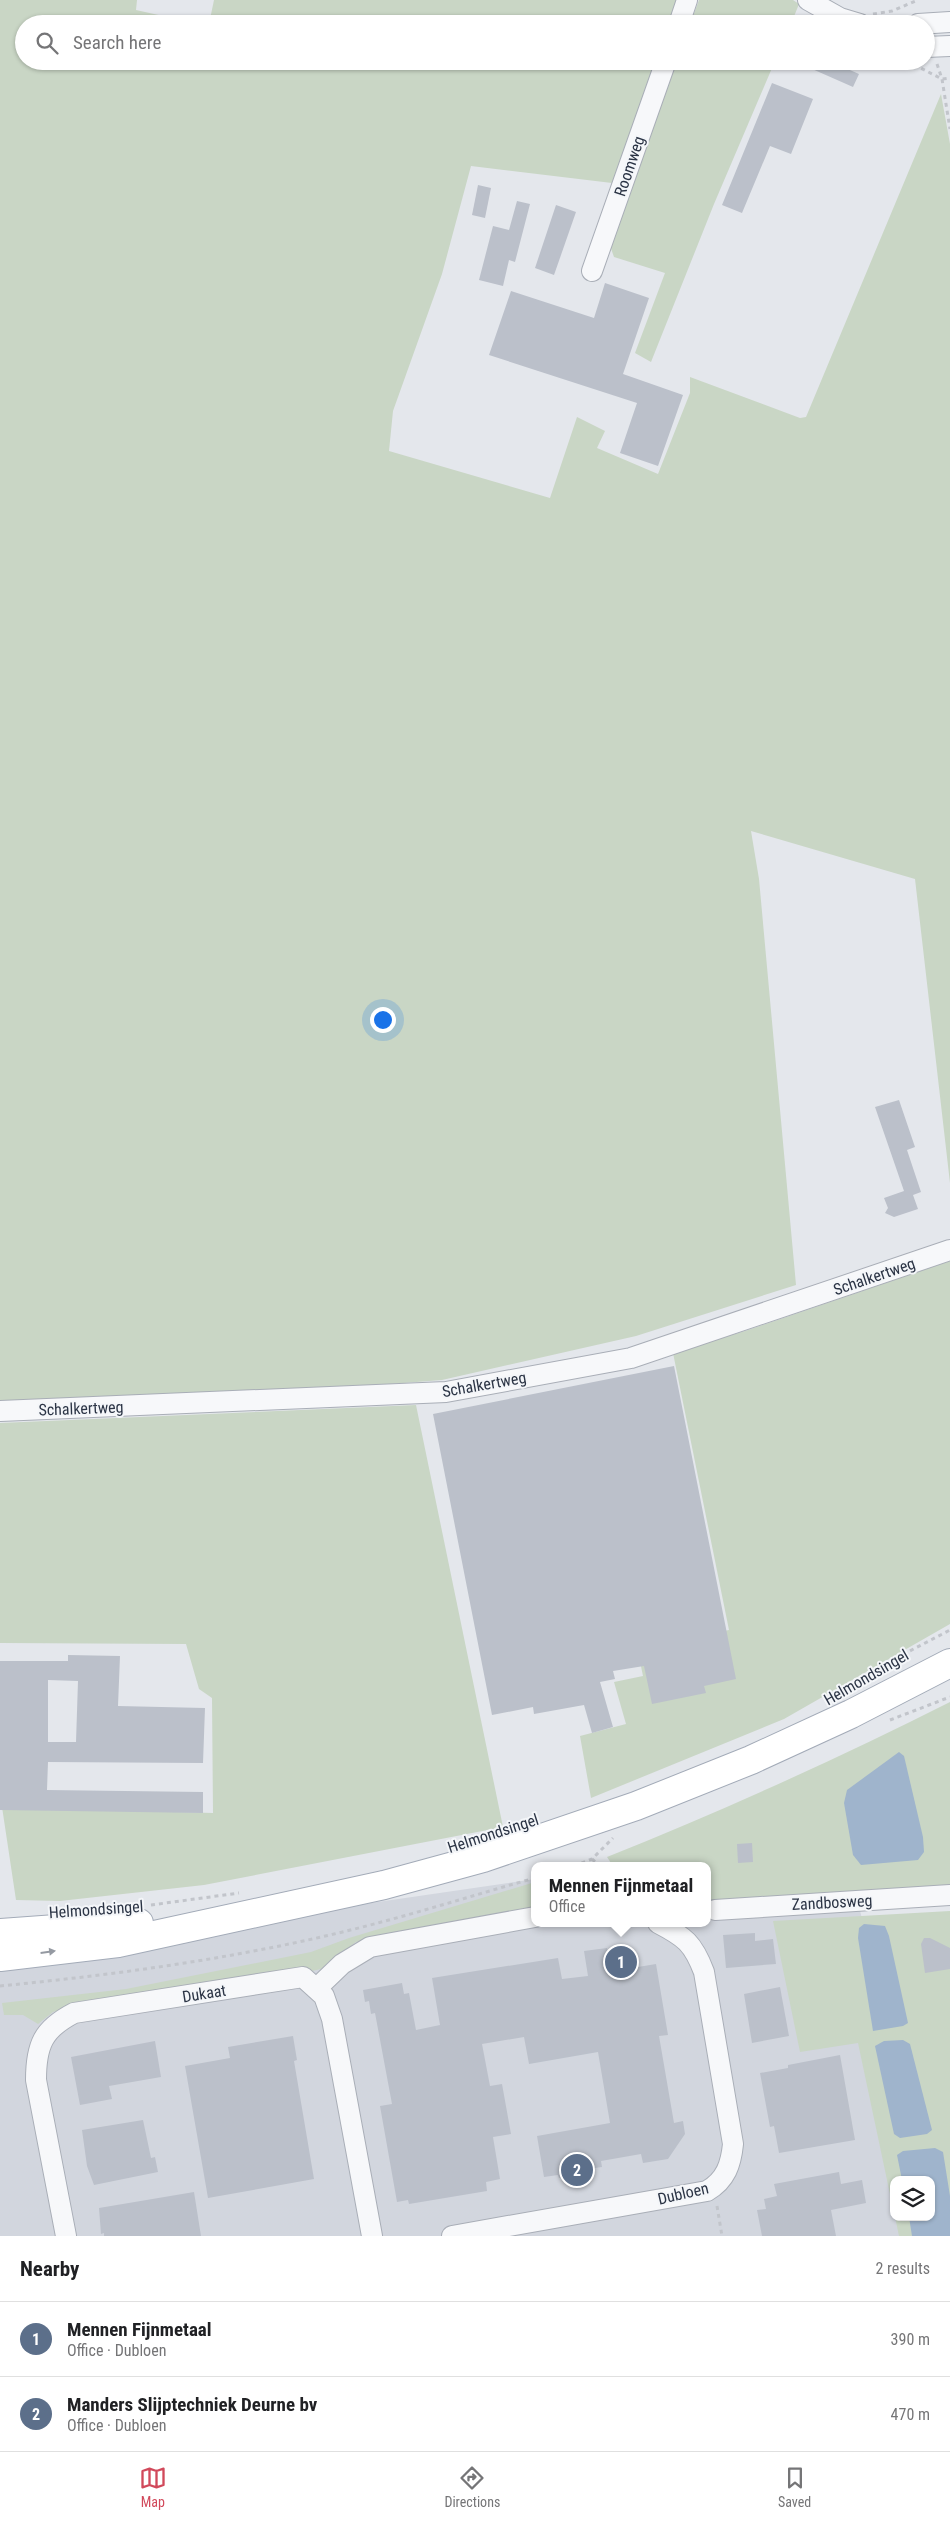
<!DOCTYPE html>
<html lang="en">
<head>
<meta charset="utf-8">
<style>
	:root { --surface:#fff; --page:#f2f2f2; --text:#202124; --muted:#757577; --line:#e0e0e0; --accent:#d1495b }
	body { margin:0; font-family:"Roboto Condensed",sans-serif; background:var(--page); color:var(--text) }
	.controls { position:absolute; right:15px; bottom:15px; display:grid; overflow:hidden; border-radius:10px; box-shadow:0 1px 4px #0004 }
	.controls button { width:45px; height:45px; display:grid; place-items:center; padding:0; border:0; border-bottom:1px solid var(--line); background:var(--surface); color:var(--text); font:25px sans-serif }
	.you { position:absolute; left:382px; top:1019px; width:18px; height:18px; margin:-12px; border:4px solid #fff; border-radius:50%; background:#1a73e8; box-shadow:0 0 0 8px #1a73e833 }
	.badge { display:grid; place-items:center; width:32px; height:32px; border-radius:50%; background:var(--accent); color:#fff; font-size:16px; font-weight:700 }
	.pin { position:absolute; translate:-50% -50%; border:2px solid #fff; box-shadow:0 1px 5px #0006 }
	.popup { position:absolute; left:531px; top:1862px; width:180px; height:65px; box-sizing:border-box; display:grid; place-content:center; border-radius:10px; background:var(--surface); filter:drop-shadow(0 1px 4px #0005); font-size:16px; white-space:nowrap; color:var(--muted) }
	.popup b { font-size:19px; color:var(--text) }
	.popup::after { content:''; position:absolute; left:50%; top:100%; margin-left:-10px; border:10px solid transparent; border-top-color:var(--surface) }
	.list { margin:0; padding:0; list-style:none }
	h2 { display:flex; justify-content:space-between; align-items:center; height:65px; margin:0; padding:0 20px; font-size:21px }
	h2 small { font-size:16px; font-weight:400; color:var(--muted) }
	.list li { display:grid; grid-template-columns:32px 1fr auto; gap:15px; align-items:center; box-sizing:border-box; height:75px; padding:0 20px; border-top:1px solid var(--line) }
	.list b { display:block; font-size:19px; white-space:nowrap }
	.list p { margin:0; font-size:16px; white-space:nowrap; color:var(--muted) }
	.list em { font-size:16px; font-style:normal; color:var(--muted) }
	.icon { flex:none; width:28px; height:28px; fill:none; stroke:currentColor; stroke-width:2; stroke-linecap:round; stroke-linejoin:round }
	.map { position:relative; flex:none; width:950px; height:2236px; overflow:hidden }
	.search { position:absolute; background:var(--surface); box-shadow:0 1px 4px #0004; left:15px; right:15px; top:15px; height:55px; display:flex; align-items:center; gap:12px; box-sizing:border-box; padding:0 18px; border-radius:28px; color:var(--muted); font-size:19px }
	.sheet { height:215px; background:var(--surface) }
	nav { display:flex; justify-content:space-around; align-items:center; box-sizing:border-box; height:70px; border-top:1px solid var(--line); background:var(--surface); font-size:14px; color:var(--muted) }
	nav a { display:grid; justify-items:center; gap:2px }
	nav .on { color:var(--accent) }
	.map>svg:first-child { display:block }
	.built { fill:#d2d6de }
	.green { fill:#c9d6c5 }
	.water { fill:#9fb4cc }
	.building { fill:#bbc0ca; fill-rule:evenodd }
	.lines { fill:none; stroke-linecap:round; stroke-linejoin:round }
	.minor-casing { stroke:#a9aeb7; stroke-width:22 }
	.primary-casing { stroke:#a3abb8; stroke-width:30 }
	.path { stroke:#c2c5cb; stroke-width:3; stroke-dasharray:4 4; stroke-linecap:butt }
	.minor { stroke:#f7f8fa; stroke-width:20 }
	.primary { stroke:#fff; stroke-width:28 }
	.oneway { fill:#959aa2 }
	.labels { text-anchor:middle; stroke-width:4; stroke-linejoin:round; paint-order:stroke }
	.street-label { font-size:16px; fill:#2b3445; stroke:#f4f6f9 }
</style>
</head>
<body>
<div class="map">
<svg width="950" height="2236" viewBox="0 0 950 2236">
	<rect width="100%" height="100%" fill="#e4e7ec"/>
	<path class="built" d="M826,1778L929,2180H894V2217H931L943,2236H0V1957L535,1879V1923H707V1866Z"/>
	<g class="green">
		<path d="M0,0H137L136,10L199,24H24V61H658L612,183L471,166L442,274L393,411L389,451L550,498L577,417L605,431L597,448L658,474L690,393V377L800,418L806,417L941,94L950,144V1183L915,879L751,831L759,879L796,1285L636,1336L442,1380L365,1386L0,1403Z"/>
		<path d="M214,0H682L672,24H209Z"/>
		<path d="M699,0H793L799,4L791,24H690Z"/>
		<path d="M676,61H775L714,204L651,362L635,353L665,273L614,257L608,240Z"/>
		<path d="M950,1261V1624L784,1719L591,1798L580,1736L626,1724L614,1682L643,1676L637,1647L729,1630L673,1353L745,1331Z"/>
		<path d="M416,1405L503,1827L204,1885L60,1901L16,1900L2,1807L213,1813L212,1698L199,1689L186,1644L0,1643V1423Z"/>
		<path d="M950,1702V1888L707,1905V1866H613L607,1857C724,1810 837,1759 950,1702Z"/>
		<path d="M535,1882V1910L356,1942L321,1969L303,1973L78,2006L53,2012L38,2024L23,2015H4L2,2003L126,1989L311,1952L349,1938Z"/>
		<path d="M950,1911V2236H899L895,2217H931V2180H894V2213L858,2043L800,2052L773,1921Z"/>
	</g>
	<g class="water">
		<path d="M899,1752L904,1756L923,1837L924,1852L918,1860L861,1865L853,1855L844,1803L847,1790Z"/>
		<path d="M864,1924L885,1926L889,1936L908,2023L903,2026L873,2031L858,1938L859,1928Z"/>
		<path d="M903,2040L910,2044L932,2130L927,2134L900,2138L894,2134L875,2046L884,2041Z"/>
		<path d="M935,2148L943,2152L950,2196V2236H912L909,2217H931V2180H902L897,2155L903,2151Z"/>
	</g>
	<g class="building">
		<path d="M794,61H845L843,67L859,74L853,87Z"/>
		<path d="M772,83L813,99L791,154L770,146L742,213L722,205Z"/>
		<path d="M478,185L491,188L485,218L472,215Z"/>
		<path d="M517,201L530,204L515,262L509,260L503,286L479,280L493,226L509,230Z"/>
		<path d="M556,205L576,212L554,275L535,268Z"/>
		<path d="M605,283L649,298L623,374L683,395L658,466L620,453L637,403L489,355L511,291L594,318Z"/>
		<path d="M899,1100L915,1147L907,1150L921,1192L913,1195L918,1209L894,1217L885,1213L888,1208L884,1198L904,1191L875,1107Z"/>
		<path d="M674,1366L736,1679L704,1686L706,1693L652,1704L644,1666L613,1671L615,1679L600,1682L613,1727L592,1733L584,1705L534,1714L533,1707L492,1715L433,1414Z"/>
		<path d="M68,1655L120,1656L118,1706L205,1708L203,1763L48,1762L47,1790L203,1792V1813L0,1810V1661H68ZM48,1680L78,1681L76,1742H48Z"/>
		<path d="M752,1843L753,1862L738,1863L737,1844Z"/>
		<path d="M755,1933V1941L773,1939L776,1964L726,1968L723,1935Z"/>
		<path d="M924,1938H930L950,1948V1969L925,1973L921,1944Z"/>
		<path d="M607,1948L608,1954L630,1951L632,1968L656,1964L668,2035L659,2036L674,2123L683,2121L685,2134L668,2159L643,2163L641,2154L601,2161L602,2167L587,2169L588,2173L559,2178L558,2175L544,2177L537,2136L610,2123L598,2052L529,2064L524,2037L482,2044L490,2086L502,2084L511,2134L493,2137L500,2179L486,2182L487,2191L409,2204L408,2200L397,2202L380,2106L392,2104L375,2013L371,2014L369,2001L365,2002L363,1990L402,1983L404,1994L409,1993L416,2030L440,2025L432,1978L558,1958L562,1979L588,1976L584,1951Z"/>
		<path d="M780,1987L789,2036L752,2043L744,1994Z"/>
		<path d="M293,2036L297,2060L294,2061L314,2179L208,2198L185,2066L230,2058L228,2047Z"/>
		<path d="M155,2041L161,2077L109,2086L112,2099L80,2105L71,2057Z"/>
		<path d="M840,2055L855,2140L779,2153L774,2126L770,2127L760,2073L788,2068V2065Z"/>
		<path d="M143,2120L151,2158L155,2157L158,2172L94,2185L87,2166L82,2130Z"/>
		<path d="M839,2172L841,2184L862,2180L866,2203L831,2210L836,2236H762L757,2210L766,2209L764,2199L777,2196L774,2184Z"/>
		<path d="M194,2192L201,2236H104V2233L101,2234L99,2208Z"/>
	</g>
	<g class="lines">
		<g class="minor-casing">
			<g id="minor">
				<path d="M808,0L840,18L860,24"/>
				<path d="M679,24L687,0"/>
				<path d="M918,24L950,22"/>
				<path d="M926,47L950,46"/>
				<path d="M592,271L666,61"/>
				<path d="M0,1411L446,1392L631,1358L950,1250"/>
				<path d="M715,1910L950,1895"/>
				<path d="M317,1988L342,1964L370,1947L535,1917"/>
				<path d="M66,2236L36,2080C36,2045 43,2029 74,2013L303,1977L324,1996L332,2019L372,2236"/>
				<path d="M452,2236L707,2191C726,2180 731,2164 733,2144L704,1972C693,1943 685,1937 658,1923"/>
			</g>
		</g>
		<g class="primary-casing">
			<g id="primary">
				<path d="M0,1933L139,1923"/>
				<path d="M0,1957L118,1943L384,1885L483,1858L636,1806L751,1760L851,1714L950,1663"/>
			</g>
		</g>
		<g class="path">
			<path d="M873,14L892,11L918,0"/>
			<path d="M907,61L942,79L950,78"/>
			<path d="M937,64L942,79L950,129"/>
			<path d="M827,1699L881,1666L950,1630"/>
			<path d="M890,1720L950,1697"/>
			<path d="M592,1859L600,1866"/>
			<path d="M574,1866L592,1859L613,1838"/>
			<path d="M151,1905L239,1893"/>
			<path d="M0,1986C112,1975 224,1960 334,1934C402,1918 467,1897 535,1878"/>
			<path d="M717,2206L722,2236"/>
		</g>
		<use href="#minor" class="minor"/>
		<use href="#primary" class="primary"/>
	</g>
	<defs><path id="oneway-solid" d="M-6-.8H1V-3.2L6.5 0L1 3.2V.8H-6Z" transform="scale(1.25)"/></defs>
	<use class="oneway" href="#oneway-solid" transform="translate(48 1952) rotate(-8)"/>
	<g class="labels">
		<g class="street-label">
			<text transform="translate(629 166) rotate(-71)" y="6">Roomweg</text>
			<text transform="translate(874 1276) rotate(-19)" y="6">Schalkertweg</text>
			<text transform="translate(484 1384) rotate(-10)" y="6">Schalkertweg</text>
			<text transform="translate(81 1408) rotate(-2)" y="6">Schalkertweg</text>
			<text transform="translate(866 1677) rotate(-30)" y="6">Helmondsingel</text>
			<text transform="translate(493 1833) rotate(-18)" y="6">Helmondsingel</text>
			<text transform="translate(832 1902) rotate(-3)" y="6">Zandbosweg</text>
			<text transform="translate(96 1909) rotate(-4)" y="6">Helmondsingel</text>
			<text transform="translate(204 1993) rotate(-9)" y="6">Dukaat</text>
			<text transform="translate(683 2193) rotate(-13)" y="6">Dubloen</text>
		</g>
	</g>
</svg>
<div class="controls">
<button><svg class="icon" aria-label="layers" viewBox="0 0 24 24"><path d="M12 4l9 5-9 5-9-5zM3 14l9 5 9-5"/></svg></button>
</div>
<div class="you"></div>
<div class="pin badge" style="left:621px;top:1962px;background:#5c6f8a">1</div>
<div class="popup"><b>Mennen Fijnmetaal</b>Office</div>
<div class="pin badge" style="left:577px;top:2170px;background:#5c6f8a">2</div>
<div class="search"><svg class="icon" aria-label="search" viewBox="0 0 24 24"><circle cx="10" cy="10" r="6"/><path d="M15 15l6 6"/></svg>Search here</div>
</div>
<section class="sheet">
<h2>Nearby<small>2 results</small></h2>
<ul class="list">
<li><span class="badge" style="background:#5c6f8a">1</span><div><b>Mennen Fijnmetaal</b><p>Office · Dubloen</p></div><em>390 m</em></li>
<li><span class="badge" style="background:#5c6f8a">2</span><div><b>Manders Slijptechniek Deurne bv</b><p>Office · Dubloen</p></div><em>470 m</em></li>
</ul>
</section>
<nav>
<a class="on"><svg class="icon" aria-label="map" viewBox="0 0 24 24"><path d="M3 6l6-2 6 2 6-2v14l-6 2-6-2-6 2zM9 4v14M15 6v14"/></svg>Map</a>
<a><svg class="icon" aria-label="directions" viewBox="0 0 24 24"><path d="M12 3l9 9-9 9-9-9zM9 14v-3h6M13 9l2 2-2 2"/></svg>Directions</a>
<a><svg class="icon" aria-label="saved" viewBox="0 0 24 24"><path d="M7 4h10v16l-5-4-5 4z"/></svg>Saved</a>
</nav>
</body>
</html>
